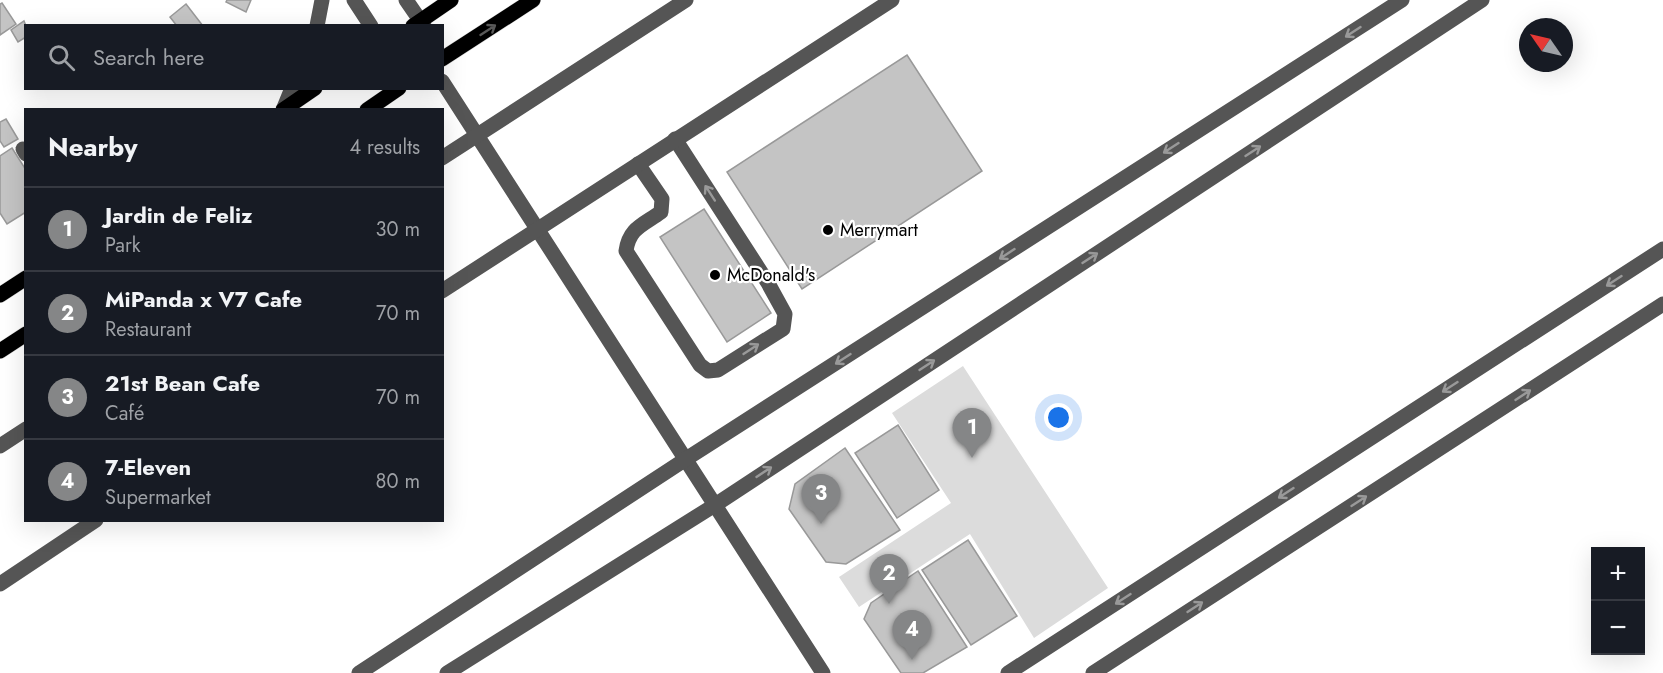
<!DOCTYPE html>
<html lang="en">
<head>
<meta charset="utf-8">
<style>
	:root { --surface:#171b24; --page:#242831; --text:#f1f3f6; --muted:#9ea1a6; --line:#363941; --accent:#858687 }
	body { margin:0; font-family:Jost,sans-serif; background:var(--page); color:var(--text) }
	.controls { position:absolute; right:18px; bottom:18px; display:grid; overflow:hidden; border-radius:0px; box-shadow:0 6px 24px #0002 }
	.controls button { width:54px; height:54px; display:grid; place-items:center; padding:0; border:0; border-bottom:2px solid var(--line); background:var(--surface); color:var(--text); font:30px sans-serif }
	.compass { position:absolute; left:1519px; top:18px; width:54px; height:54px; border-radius:50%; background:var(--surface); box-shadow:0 6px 24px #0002; rotate:304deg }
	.you { position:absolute; left:1059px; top:418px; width:21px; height:21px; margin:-15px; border:4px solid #fff; border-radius:50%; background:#1a73e8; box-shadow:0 0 0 9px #1a73e833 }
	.badge { display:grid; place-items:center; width:39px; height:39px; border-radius:50%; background:var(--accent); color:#fff; font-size:20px; font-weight:700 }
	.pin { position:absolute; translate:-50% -50px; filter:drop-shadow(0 2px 3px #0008) }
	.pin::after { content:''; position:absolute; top:32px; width:21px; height:18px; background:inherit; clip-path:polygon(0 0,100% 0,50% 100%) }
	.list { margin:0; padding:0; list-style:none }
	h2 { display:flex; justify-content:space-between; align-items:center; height:78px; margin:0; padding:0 24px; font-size:26px }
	h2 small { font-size:20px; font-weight:400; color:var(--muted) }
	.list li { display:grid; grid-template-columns:39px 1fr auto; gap:18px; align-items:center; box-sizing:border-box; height:84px; padding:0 24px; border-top:2px solid var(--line) }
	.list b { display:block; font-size:22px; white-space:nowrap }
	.list p { margin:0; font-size:20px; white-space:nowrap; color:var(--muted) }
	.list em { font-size:20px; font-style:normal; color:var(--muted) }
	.icon { flex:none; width:33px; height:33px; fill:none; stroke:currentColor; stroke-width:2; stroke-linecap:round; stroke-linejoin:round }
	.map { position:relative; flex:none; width:1663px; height:673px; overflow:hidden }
	.search { position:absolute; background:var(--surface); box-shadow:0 6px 24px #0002; left:24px; top:24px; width:420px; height:66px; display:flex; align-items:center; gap:15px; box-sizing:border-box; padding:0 21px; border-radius:0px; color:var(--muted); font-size:22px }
	.panel { position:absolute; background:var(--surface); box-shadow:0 6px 24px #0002; left:24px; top:108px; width:420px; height:414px; border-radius:0px }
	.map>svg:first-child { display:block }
	.green { fill:#dcdcdc }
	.building { fill:#c4c4c4; stroke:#999; stroke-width:1.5 }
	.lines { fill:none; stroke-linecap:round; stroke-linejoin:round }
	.major-casing { stroke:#dbdbdb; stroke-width:16 }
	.minor { stroke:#555; stroke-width:15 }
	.major { stroke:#000; stroke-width:15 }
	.oneway { stroke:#595959 }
	.oneway2 { stroke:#999 }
	.poi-dot { fill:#000; stroke:#fff; stroke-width:2 }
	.labels { text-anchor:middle; stroke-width:4.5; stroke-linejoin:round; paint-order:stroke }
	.poi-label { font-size:18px; fill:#000; stroke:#fff; text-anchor:start }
</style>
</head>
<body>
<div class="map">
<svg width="1663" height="673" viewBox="0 0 1663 673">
	<rect width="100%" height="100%" fill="#fff"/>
	<path class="green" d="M963,366L1108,588L1034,638L970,534L859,607L839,577L951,503L892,413Z"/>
	<g class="building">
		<path d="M227,0H251L246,12L226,2Z"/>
		<path d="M2,3L16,24L0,35V4Z"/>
		<path d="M186,4L203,26H177L170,17Z"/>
		<path d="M24,21L26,26V37L18,42L11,30Z"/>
		<path d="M907,55L982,171L802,289L727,172Z"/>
		<path d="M6,119L18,139L4,147L0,141V122Z"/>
		<path d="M12,148L26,170V212L7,224L0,213V156Z"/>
		<path d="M704,209L771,313L727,342L660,237Z"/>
		<path d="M898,425L939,490L897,518L855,453Z"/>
		<path d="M845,448L900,530L846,564L826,562L789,509L795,484Z"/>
		<path d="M968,540L1017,616L971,645L922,570Z"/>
		<path d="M918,571L967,647L923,673H901L864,619L871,603Z"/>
	</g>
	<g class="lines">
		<g class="major-casing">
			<g id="major">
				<path d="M413,26L451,0"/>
				<path d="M442,59L533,0"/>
				<path d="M283,110L315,88"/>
				<path d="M367,110L399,88"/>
				<path d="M0,295L26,278"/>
				<path d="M0,351L26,334"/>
			</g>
		</g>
		<g class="minor">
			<path d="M354,0L371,26"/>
			<path d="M406,0L424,26"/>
			<path d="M317,26L322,0"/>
			<path d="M442,81L823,673"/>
			<path d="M283,110L292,88"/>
			<path d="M23,149L26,154"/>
			<path d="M442,158L686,0"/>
			<path d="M638,164L662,199L661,212C643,225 629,228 626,251L700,365L708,371L718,370L783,329L785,314L768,283L675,139"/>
			<path d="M442,291L892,0"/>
			<path d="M0,446L26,429"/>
			<path d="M0,584L96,520"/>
			<path d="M359,673L686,459L1402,0"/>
			<path d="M447,673L715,505L1482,0"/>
			<path d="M1008,673L1663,249"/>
			<path d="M1093,673L1663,304"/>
		</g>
		<use href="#major" class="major"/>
	</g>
	<defs><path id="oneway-shaft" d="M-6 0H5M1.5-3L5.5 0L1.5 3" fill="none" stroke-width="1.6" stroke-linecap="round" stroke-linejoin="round" transform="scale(1.5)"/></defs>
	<use class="oneway" href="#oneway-shaft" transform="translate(488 30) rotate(-33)"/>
	<g class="oneway2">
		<use href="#oneway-shaft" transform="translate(1353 32) rotate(147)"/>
		<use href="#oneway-shaft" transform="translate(1171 148) rotate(147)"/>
		<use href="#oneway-shaft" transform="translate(1253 151) rotate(-33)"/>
		<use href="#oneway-shaft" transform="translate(710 193) rotate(-123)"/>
		<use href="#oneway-shaft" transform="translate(1007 254) rotate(147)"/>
		<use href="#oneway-shaft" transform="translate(1090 258) rotate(-33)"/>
		<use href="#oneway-shaft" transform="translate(1614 281) rotate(147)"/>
		<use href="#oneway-shaft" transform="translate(751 349) rotate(-33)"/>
		<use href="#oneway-shaft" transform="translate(843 359) rotate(147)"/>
		<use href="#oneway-shaft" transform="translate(927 365) rotate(-33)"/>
		<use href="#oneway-shaft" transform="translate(1450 387) rotate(147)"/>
		<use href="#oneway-shaft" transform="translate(1523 395) rotate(-33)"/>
		<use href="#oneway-shaft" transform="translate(764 472) rotate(-33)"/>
		<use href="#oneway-shaft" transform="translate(1286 493) rotate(147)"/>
		<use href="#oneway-shaft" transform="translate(1359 501) rotate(-33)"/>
		<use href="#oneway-shaft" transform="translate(1123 599) rotate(147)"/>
		<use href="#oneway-shaft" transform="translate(1195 607) rotate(-33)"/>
	</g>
	<g class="poi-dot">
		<circle cx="828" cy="230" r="6"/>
		<circle cx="715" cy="275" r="6"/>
	</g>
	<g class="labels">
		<g class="poi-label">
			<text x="840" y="236">Merrymart</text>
			<text x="727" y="281">McDonald's</text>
		</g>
	</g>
</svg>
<div class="controls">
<button>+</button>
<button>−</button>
</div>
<svg class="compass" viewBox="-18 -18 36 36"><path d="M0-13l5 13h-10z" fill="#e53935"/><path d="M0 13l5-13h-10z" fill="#9ea1a6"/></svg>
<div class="you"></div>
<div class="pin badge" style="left:972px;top:458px">1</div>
<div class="pin badge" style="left:889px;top:604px">2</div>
<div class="pin badge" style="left:821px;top:524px">3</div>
<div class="pin badge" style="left:912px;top:660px">4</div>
<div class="search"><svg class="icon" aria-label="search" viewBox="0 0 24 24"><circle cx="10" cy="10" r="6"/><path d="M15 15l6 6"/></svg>Search here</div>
<section class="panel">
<h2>Nearby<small>4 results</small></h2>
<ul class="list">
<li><span class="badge">1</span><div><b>Jardin de Feliz</b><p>Park</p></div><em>30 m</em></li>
<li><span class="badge">2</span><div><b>MiPanda x V7 Cafe</b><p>Restaurant</p></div><em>70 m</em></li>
<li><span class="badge">3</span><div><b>21st Bean Cafe</b><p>Café</p></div><em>70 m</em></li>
<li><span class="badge">4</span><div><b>7-Eleven</b><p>Supermarket</p></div><em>80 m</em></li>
</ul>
</section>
</div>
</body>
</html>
